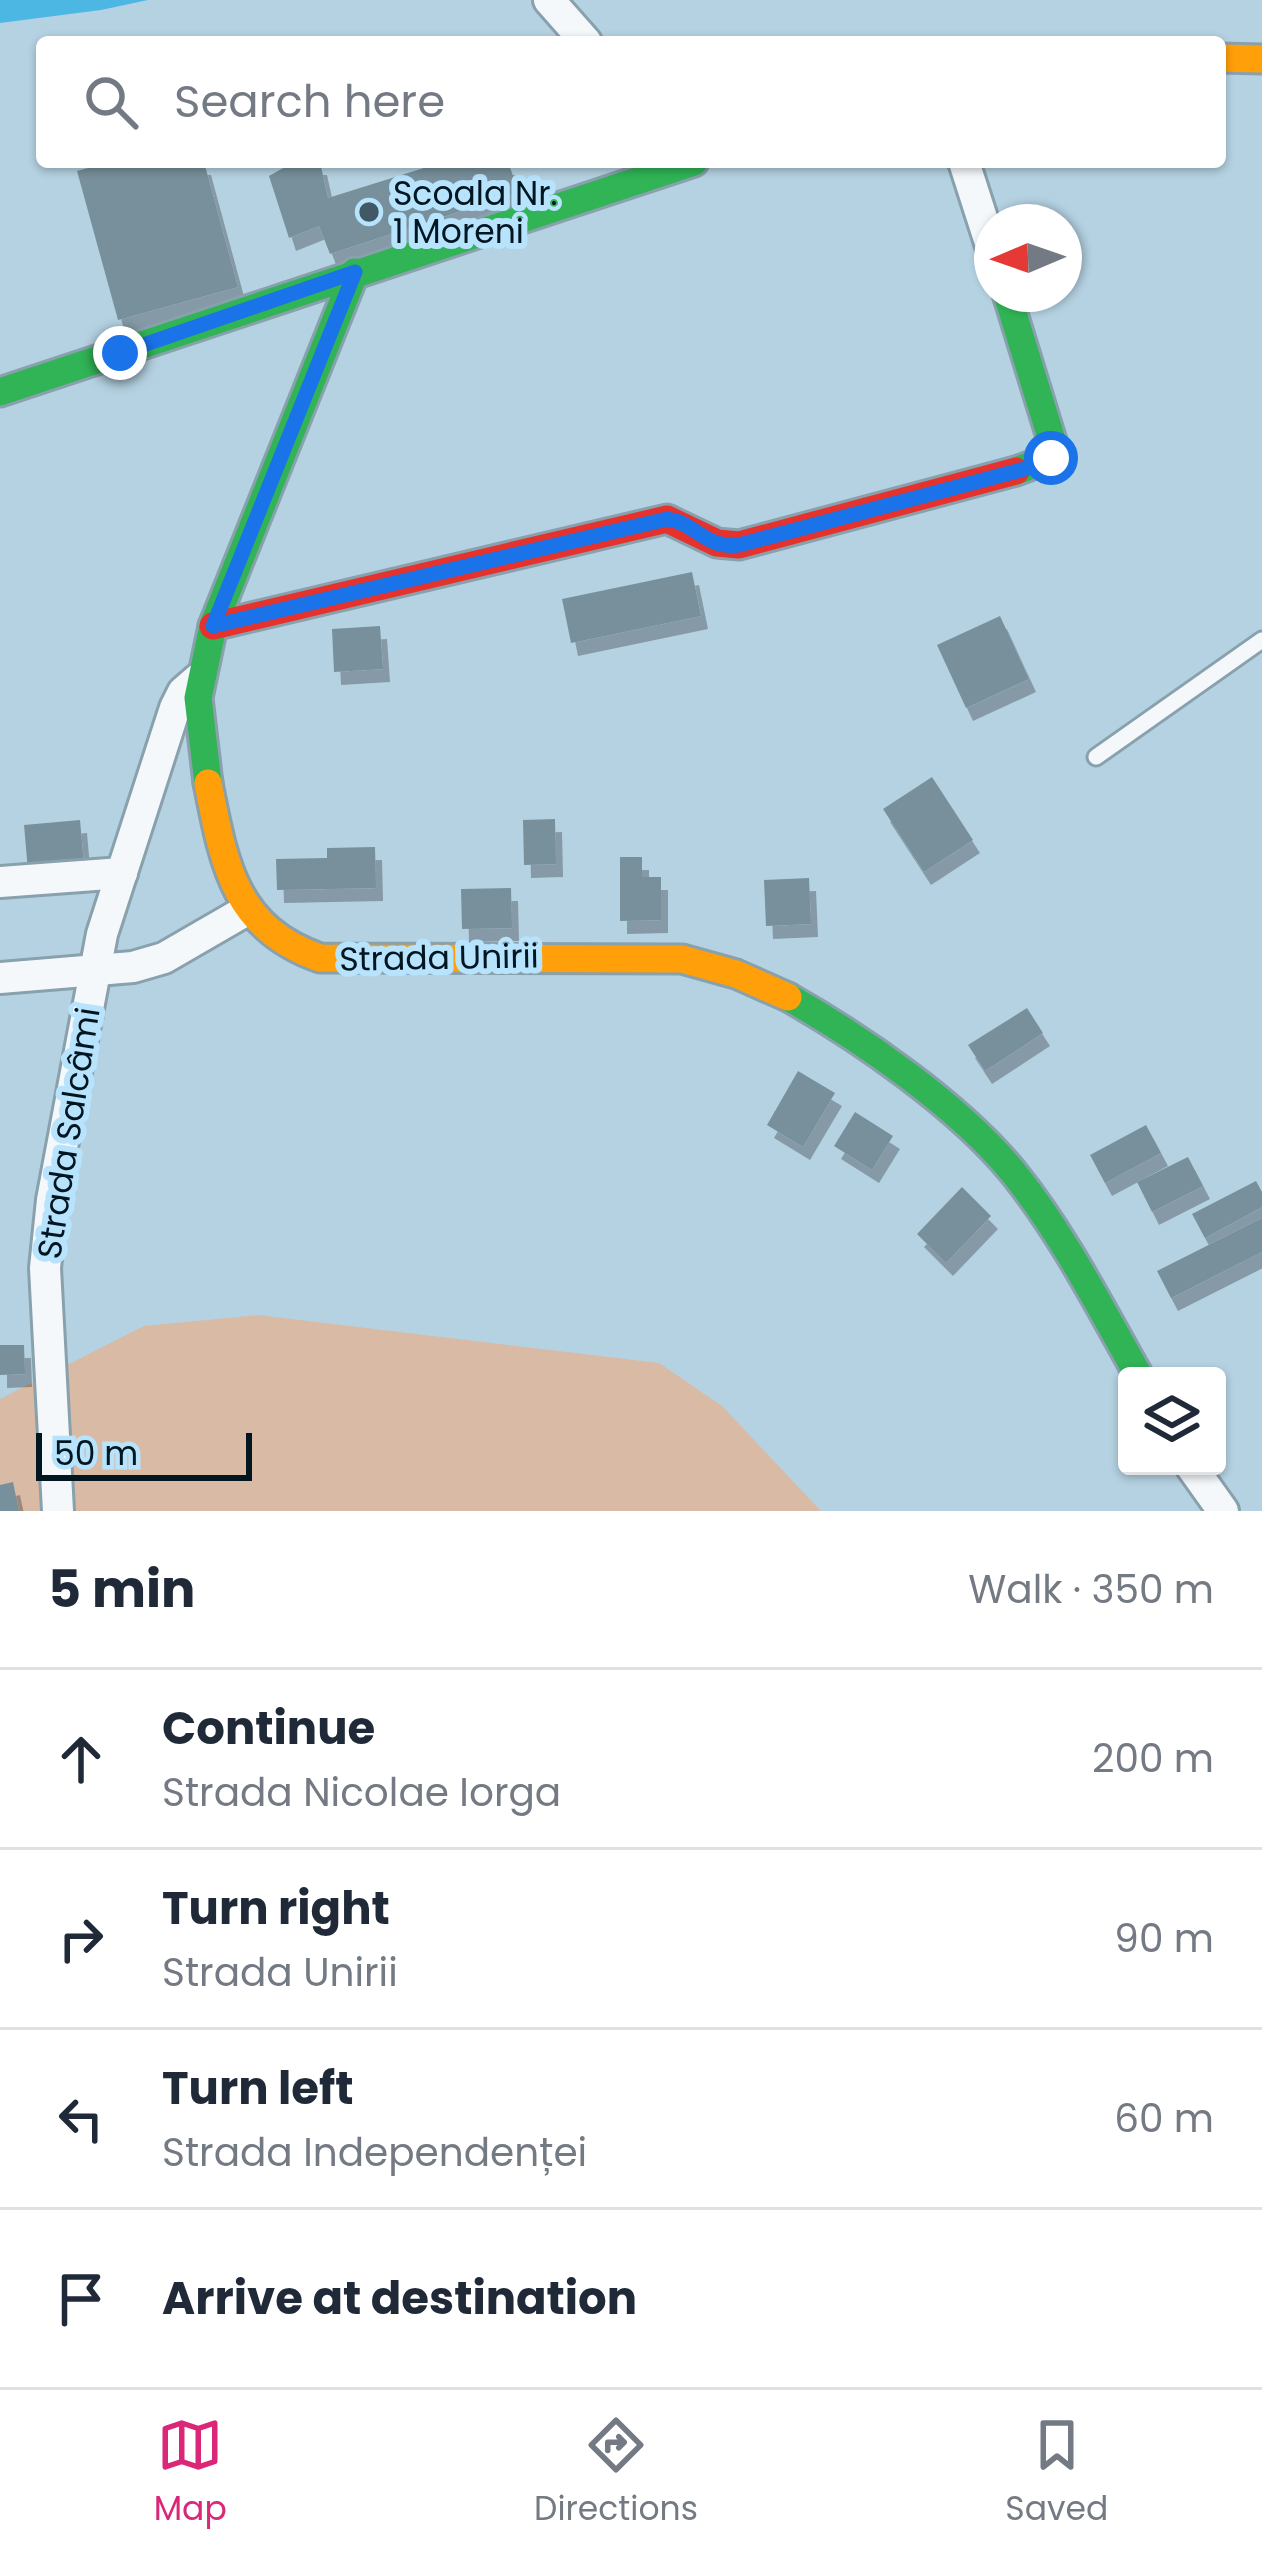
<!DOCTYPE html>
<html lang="en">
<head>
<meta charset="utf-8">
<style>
	:root { --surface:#fff; --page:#f6f6f7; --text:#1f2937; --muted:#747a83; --line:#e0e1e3; --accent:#db2777 }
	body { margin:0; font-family:Poppins,sans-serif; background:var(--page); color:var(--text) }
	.controls { position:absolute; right:36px; bottom:36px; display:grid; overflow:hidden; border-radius:12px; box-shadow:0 3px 9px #0004 }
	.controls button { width:108px; height:108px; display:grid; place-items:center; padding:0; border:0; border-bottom:3px solid var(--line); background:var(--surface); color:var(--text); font:60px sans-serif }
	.compass { position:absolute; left:974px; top:204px; width:108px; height:108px; border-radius:50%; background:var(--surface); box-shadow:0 3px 9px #0004; rotate:268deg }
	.scale { position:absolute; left:36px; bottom:30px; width:216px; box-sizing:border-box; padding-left:12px; border:6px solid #021621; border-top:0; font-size:33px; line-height:42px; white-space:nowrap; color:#021621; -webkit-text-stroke:9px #b7e3fc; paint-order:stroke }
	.stop { position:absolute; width:36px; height:36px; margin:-27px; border:9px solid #1a73e8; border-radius:50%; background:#fff }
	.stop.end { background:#1a73e8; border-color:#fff; box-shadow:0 3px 12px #0008 }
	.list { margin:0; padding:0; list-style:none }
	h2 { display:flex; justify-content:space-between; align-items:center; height:156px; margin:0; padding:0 48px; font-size:51px }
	h2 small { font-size:39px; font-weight:400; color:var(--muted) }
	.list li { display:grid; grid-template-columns:78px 1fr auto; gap:36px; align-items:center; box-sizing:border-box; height:180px; padding:0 48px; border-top:3px solid var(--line) }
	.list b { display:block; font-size:45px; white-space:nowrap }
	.list p { margin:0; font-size:39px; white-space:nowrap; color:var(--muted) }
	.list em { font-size:39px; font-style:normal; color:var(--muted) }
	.icon { flex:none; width:66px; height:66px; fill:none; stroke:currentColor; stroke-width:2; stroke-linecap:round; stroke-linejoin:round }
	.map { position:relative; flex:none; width:1262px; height:1511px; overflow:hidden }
	.search { position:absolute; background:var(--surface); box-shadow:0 3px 9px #0004; left:36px; right:36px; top:36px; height:132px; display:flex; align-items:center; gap:30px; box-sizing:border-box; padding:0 42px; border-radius:12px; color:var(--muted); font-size:45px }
	.sheet { height:876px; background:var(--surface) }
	nav { display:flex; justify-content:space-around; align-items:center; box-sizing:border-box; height:168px; border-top:3px solid var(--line); background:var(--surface); font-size:33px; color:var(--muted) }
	nav a { display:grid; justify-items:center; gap:6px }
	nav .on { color:var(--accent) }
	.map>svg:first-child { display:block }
	.green { fill:#d9baa5 }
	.water { fill:#4db7e4 }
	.building { fill:#78909c; filter:url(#shadow) }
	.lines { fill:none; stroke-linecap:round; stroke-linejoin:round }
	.lane-casing { stroke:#89a0ad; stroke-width:21 }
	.street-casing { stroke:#89a0ad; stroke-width:36 }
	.fast-casing { stroke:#89a0ad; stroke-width:33 }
	.slow-casing { stroke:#89a0ad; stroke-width:33 }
	.jam-casing { stroke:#89a0ad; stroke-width:33 }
	.lane { stroke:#f4f8fb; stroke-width:15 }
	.street { stroke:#f4f8fb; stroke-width:30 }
	.fast { stroke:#30b455; stroke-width:27 }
	.slow { stroke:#ff9f0a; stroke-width:27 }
	.jam { stroke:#e5322d; stroke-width:27 }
	.route { stroke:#1a73e8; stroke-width:15 }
	.poi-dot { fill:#415865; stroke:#b7e3fc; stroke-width:4.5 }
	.labels { text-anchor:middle; stroke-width:12; stroke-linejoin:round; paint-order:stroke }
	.poi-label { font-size:33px; fill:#021621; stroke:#b7e3fc; text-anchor:start }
	.street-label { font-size:33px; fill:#021621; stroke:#b7e3fc }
</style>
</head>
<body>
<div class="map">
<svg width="1262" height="1511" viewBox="0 0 1262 1511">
	<defs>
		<filter id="shadow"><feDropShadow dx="7" dy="13" stdDeviation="0" flood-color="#0004"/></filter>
	</defs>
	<rect width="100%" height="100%" fill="#b5d2e2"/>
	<path class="green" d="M258,1315L659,1363L722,1406L821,1511H0V1399L144,1326Z"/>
	<path class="water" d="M0,0H148L101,10L0,23Z"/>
	<g class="building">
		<path d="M110,162H204L238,287L118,320L77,171Z"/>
		<path d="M294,162H320L328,198L443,162H508L519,192L330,254L319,226L289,238L269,176Z"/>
		<path d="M692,572L701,616L571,643L562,599Z"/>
		<path d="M1000,616L1029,679L966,708L937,645Z"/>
		<path d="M380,626L383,669L334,672L332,629Z"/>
		<path d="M932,777L973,840L924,872L883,809Z"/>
		<path d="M555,819L556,864L524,865L523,820Z"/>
		<path d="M80,820L84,866L28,871L24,825Z"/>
		<path d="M375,847L376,888L277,890L276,859L327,858V848Z"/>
		<path d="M620,857H642V877H661V920L620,921Z"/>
		<path d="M809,878L811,924L766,926L764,880Z"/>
		<path d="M511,888L512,928L462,929L461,889Z"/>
		<path d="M1027,1008L1043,1033L985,1071L968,1045Z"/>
		<path d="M798,1071L835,1093L803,1147L767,1125Z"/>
		<path d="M855,1112L893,1136L872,1170L834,1146Z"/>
		<path d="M1146,1125L1161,1153L1105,1183L1090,1155Z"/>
		<path d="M1188,1157L1203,1186L1152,1212L1137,1182Z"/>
		<path d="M1256,1181L1262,1192V1207L1205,1238L1192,1214Z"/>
		<path d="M962,1187L991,1216L946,1263L917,1234Z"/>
		<path d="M1262,1218V1252L1171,1298L1157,1271Z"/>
		<path d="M0,1345H24L25,1374L0,1375Z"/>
		<path d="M13,1482L19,1511H0V1485Z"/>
	</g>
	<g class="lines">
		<g class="lane-casing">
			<path id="lane" d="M1096,757L1262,640"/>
		</g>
		<g class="street-casing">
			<g id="street">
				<path d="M549,0L586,42"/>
				<path d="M964,162L992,249"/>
				<path d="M0,882L122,873"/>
				<path d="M0,978L133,967L164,958L247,910"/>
				<path d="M1191,1466L1223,1511"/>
				<path d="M58,1511L45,1268L52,1200L102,934L175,708L183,692L198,679"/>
			</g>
		</g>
		<g class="fast-casing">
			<g id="fast">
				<path d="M1007,294L1054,447L1051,458L1016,471"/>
				<path d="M0,392L694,162"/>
				<path d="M208,783L198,698L213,626L355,272"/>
				<path d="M788,997C862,1039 959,1106 1013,1172C1063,1234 1100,1307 1139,1376"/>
			</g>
		</g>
		<g class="slow-casing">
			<g id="slow">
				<path d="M1220,58L1262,59"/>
				<path d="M208,783C224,864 234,928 320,958L682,959L736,974L788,997"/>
			</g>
		</g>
		<g class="jam-casing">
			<path id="jam" d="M213,626L667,519L717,543L739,545L1016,471"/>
		</g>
		<use href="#lane" class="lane"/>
		<use href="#street" class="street"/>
		<use href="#fast" class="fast"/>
		<use href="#slow" class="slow"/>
		<use href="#jam" class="jam"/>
	</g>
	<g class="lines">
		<path class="route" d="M120,353L355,272L213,626L667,519C697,523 704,549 739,545L1036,466L1051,458"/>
	</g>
	<circle class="poi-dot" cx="369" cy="212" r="12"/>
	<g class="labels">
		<g class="poi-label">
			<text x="393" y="205">Scoala Nr.<tspan x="393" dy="38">1 Moreni</tspan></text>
		</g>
		<g class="street-label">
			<text transform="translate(439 957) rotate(-1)" y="12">Strada Unirii</text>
			<text transform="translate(68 1133) rotate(-81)" y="12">Strada Salcâmi</text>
		</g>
	</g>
</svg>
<div class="controls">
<button><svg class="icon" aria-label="layers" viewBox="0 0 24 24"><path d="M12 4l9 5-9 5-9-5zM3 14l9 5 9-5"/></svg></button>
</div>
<svg class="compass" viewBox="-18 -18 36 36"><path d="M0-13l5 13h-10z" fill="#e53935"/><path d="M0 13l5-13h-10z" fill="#747a83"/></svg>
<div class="scale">50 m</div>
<div class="stop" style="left:1051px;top:458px"></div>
<div class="stop end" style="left:120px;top:353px"></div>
<div class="search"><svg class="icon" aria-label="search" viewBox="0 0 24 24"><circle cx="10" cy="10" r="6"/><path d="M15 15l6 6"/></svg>Search here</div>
</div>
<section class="sheet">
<h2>5 min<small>Walk · 350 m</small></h2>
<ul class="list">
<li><svg class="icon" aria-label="ahead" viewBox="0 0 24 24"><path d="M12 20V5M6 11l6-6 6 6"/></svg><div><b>Continue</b><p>Strada Nicolae Iorga</p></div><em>200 m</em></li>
<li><svg class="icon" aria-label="right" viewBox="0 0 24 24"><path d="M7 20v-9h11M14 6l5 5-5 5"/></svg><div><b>Turn right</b><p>Strada Unirii</p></div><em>90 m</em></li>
<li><svg class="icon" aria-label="left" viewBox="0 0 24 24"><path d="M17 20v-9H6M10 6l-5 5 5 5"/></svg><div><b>Turn left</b><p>Strada Independenței</p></div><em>60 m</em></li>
<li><svg class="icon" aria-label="arrive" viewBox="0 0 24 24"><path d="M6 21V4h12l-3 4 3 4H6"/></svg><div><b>Arrive at destination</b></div></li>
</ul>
</section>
<nav>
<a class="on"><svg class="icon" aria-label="map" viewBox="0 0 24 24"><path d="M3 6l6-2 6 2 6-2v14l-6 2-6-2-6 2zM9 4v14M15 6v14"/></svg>Map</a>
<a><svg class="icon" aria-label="directions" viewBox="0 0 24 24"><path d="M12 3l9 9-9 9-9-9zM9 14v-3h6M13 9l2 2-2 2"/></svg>Directions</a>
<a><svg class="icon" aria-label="saved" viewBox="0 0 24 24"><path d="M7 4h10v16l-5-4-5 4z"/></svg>Saved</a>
</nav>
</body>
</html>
